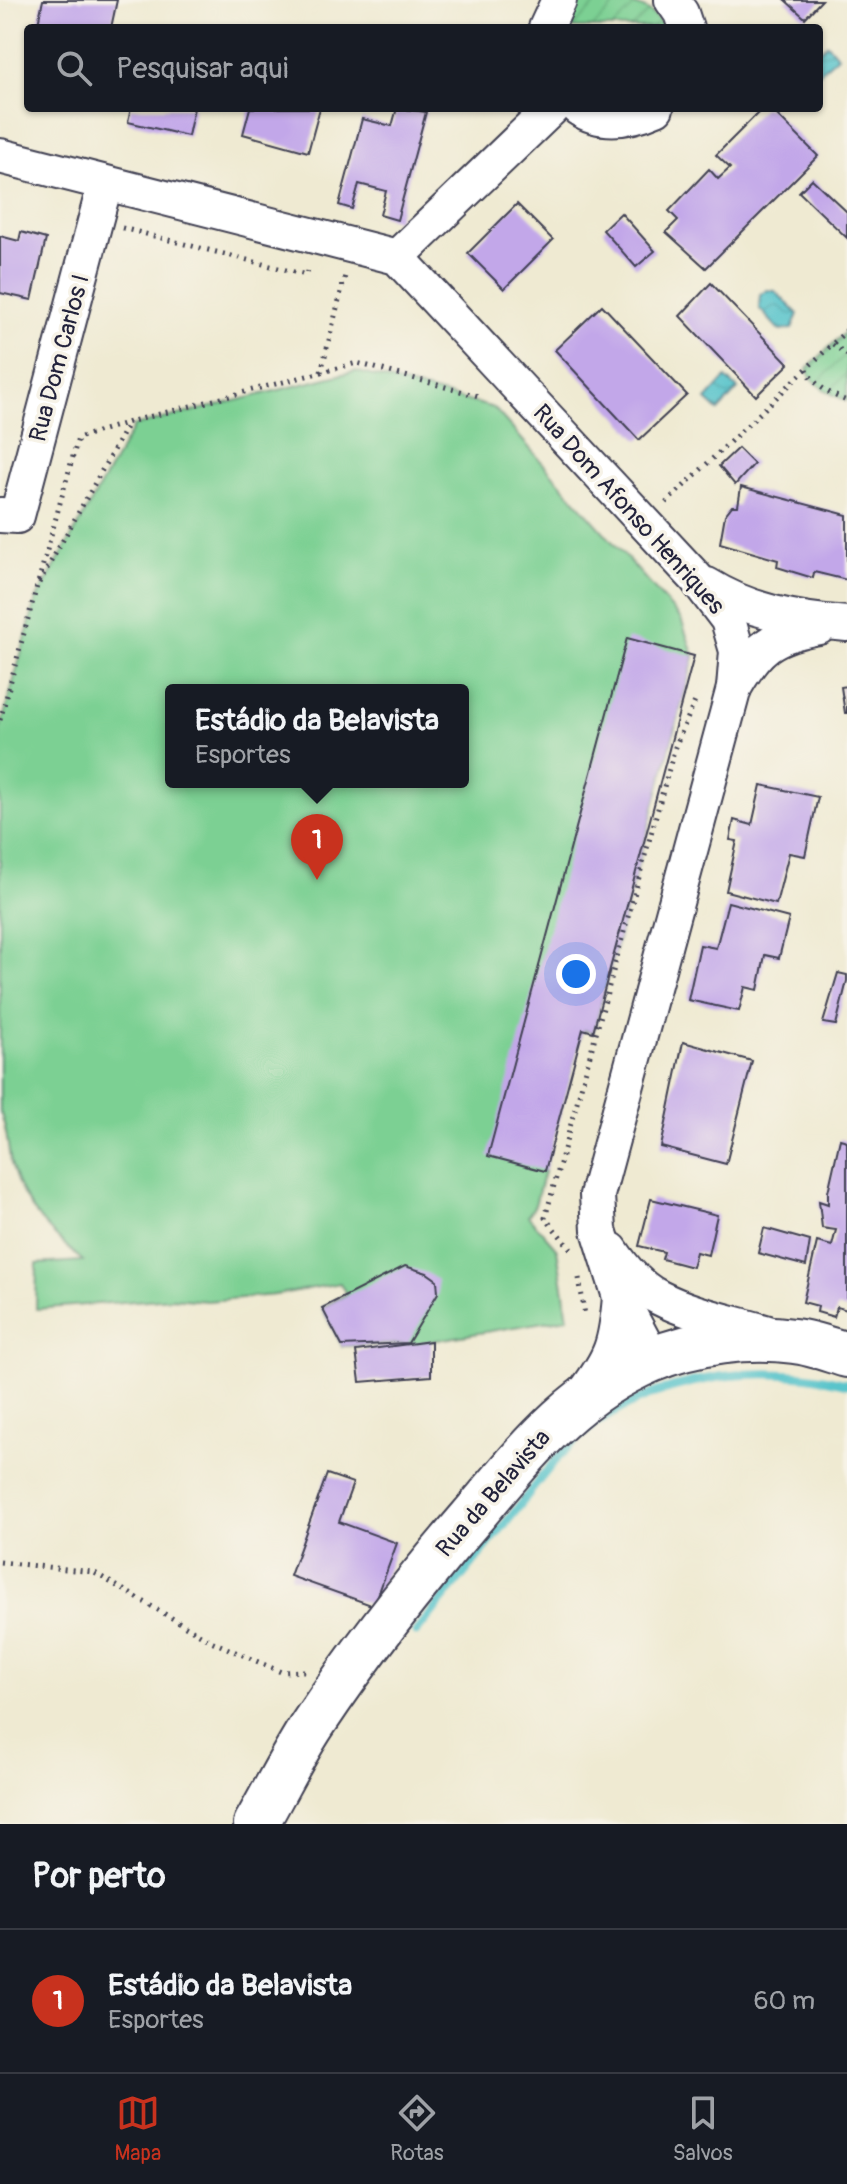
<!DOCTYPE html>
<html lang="pt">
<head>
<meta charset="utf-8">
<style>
	:root { --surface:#171b24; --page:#20242c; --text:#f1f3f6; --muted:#9ea1a6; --line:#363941; --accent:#c8321e }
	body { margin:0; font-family:Pangolin,sans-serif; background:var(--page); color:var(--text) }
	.you { position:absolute; left:576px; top:974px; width:28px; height:28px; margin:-20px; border:6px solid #fff; border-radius:50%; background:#1a73e8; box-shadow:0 0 0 12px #1a73e833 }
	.badge { display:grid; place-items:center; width:52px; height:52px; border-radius:50%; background:var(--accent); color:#fff; font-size:26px; font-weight:700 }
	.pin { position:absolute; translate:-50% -66px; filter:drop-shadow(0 2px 4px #0008) }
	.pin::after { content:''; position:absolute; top:42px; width:28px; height:24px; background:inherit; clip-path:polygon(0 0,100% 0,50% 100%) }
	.popup { position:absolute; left:165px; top:684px; width:304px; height:104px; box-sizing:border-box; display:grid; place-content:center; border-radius:8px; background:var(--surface); filter:drop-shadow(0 2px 6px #0005); font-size:26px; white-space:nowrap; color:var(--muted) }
	.popup b { font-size:30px; color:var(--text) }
	.popup::after { content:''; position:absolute; left:50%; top:100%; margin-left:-16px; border:16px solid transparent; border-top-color:var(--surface) }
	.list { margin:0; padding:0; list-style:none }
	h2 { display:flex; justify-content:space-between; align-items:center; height:104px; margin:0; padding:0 32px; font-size:34px }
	h2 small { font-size:26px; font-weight:400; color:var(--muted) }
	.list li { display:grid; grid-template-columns:52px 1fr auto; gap:24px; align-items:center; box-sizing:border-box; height:144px; padding:0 32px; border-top:2px solid var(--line) }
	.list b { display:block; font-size:30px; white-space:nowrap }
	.list p { margin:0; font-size:26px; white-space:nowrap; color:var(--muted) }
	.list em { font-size:26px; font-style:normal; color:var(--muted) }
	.icon { flex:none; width:44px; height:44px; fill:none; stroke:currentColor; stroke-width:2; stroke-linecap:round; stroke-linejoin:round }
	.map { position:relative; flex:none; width:847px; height:1824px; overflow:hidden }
	.search { position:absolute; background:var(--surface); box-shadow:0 2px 6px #0004; left:24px; right:24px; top:24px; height:88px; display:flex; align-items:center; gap:20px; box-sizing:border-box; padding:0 28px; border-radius:8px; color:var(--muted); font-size:30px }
	.sheet { height:248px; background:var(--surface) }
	nav { display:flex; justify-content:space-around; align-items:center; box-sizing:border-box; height:112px; border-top:2px solid var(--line); background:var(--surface); font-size:22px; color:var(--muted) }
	nav a { display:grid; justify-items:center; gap:4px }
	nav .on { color:var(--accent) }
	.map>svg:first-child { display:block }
	.garden { fill:url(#garden-furrows); stroke:#4e7967; stroke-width:2 }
	.pitch { fill:#7bd093; stroke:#4e7967; stroke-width:2; fill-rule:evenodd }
	.water { fill:url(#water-waves); stroke:#3c7282; stroke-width:2 }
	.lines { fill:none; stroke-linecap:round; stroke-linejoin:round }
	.stream { stroke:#55c3ca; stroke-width:9 }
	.building { fill:#c2a7e9 }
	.street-casing { stroke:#414052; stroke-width:38 }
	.secondary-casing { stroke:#414052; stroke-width:48 }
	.path { stroke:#414052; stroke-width:5; stroke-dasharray:2 6; stroke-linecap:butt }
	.street { stroke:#fff; stroke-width:34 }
	.secondary { stroke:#fff; stroke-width:44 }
	.labels { text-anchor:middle; stroke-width:7; stroke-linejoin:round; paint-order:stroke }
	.street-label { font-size:24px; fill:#22223b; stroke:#f7f3e8 }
</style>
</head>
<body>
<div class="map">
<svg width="847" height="1824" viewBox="0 0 847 1824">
	<defs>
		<pattern id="garden-furrows" width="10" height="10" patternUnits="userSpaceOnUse" patternTransform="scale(2)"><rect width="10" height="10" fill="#7bd093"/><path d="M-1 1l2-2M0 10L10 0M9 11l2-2" fill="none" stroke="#6ab280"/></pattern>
		<pattern id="water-waves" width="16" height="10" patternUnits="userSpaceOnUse" patternTransform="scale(2)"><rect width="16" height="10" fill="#55c3ca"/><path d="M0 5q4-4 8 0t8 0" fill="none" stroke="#4aa7ae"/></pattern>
	</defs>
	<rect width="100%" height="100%" fill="#f7f3e8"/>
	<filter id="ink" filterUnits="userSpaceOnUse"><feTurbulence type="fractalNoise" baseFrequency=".0125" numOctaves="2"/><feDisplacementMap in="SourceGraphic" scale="16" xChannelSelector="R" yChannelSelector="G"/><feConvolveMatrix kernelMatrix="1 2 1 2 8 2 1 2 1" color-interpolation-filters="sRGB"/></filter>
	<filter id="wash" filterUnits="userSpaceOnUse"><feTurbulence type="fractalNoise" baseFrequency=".006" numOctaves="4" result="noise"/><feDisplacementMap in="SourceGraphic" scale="32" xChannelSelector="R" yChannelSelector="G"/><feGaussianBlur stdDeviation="1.8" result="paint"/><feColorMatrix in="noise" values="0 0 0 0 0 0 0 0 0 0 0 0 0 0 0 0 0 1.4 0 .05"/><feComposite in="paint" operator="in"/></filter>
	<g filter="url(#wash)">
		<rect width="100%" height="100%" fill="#efead2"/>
		<g class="garden">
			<path d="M582,0C614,0 651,0 664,28H560L569,12Z"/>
			<path d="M847,330V401C832,395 812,385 807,369Z"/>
		</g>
		<path class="pitch" d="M355,371L494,408L681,619L694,656L593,1032L582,1030L535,1205L528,1216L557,1249L568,1318L420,1343L342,1346L322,1308L346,1294L340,1283L275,1295L207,1301L172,1298L36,1309L37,1264L83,1261C52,1234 24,1209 12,1167C7,1149 8,1129 0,1112V730L36,600L134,426ZM171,690H463V782H171Z"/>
		<g class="water">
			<path d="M827,44L838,56L819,73V51Z"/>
			<path d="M767,290L775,291L798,314L792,329L779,330L759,308L760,295Z"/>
			<path d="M726,378L738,389L718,411L706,400Z"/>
		</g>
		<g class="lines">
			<path class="stream" d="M416,1632C448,1593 481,1553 513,1514C529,1493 545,1471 563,1452C635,1378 750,1360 847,1384"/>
		</g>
		<g id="blocks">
			<g class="building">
				<path d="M43,0H117L111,28H37Z"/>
				<path d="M785,0H822L805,18Z"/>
				<path d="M131,108H194L188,136L128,122Z"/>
				<path d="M250,108H320L308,152L243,134Z"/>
				<path d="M397,108L426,112L397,220L380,215L386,191L359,184L352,209L339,205L362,119L392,126Z"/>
				<path d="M763,108H770L818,156L706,268L666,232L678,220L669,211L709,169L718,179L730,168L716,155Z"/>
				<path d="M812,179L847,212V238L799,192Z"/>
				<path d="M517,204L553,240L504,289L468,253Z"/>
				<path d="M621,213L655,251L636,267L603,230Z"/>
				<path d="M21,232L46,239L32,300L0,293V236L19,241Z"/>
				<path d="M711,283L789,364L756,396L680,316Z"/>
				<path d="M602,305L687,395L639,440L555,350Z"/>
				<path d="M738,448L754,464L735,485L719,466Z"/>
				<path d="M741,487L847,515V580L814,572L813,578L777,567L778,560L720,543L725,515L732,506H738Z"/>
				<path d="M627,638L694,656L593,1032L583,1029L545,1171L488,1156Z"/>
				<path d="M847,686V713H845L841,687Z"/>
				<path d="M761,785L818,797L805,856L789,853L776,904L726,891L737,841L730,840L734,820L752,825Z"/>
				<path d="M728,902L789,918L779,958L765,955L758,990L745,987L739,1011L688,1000L700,945L716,948Z"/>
				<path d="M838,973L847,975V981L836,1025L823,1023Z"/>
				<path d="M683,1042L752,1061L726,1164L661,1147Z"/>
				<path d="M840,1139L847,1141V1310L837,1307L834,1317L817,1312L818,1306L803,1302L817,1242L832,1246L836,1230L822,1228L819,1201L828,1204V1192Z"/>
				<path d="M651,1199L717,1215L708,1255L696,1252L692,1267L662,1259L664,1252L639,1246Z"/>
				<path d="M764,1228L810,1241L806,1266L758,1253Z"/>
				<path d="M405,1266L427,1273L437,1280L438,1293L408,1343L342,1346L322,1308Z"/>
				<path d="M431,1341V1376L360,1382L356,1351Z"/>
				<path d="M327,1474L353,1483L339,1522L397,1543L374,1606L290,1576Z"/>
			</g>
		</g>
	</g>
	<g filter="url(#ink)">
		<use href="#blocks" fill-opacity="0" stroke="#414052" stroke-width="2"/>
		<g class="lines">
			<g class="street-casing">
				<g id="street">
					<path d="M672,0L681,13L686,28"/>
					<path d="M546,28L559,0"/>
					<path d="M578,108C603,125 631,119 656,108"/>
					<path d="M0,156L397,257L696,578L728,620L737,651L734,688L597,1195L599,1230L620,1297L653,1359"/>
					<path d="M397,257L552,108"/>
					<path d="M0,515L17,516L105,184"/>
					<path d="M707,585C750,612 797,620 847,624"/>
					<path d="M734,688C757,647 772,635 819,627"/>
					<path d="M611,1250C623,1268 639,1288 660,1298C693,1315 733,1322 768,1333"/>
					<path d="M583,1395C612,1357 616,1344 620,1297"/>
				</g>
			</g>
			<g class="secondary-casing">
				<path id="secondary" d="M256,1824C275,1791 292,1756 313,1724C361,1652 415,1583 471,1518C527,1452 569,1395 651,1360C694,1342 748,1335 794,1341C812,1343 830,1350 847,1355"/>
			</g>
			<g class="path">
				<path d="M122,228L306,275L308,267"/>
				<path d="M833,344L847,355"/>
				<path d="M807,369C812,385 832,395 847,401"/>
				<path d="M321,372L345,276"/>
				<path d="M666,503L847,330"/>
				<path d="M39,583L129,422"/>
				<path d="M0,720L78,438L129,422L357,363L482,397"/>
				<path d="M571,1249L545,1218L675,747L696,699"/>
				<path d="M579,1278L585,1315"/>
				<path d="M0,1562L93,1572L211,1641L281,1672L305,1671"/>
			</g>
			<use href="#street" class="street"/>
			<use href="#secondary" class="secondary"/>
		</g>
	</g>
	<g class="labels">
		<g class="street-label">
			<text transform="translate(59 358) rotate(-75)" y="8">Rua Dom Carlos I</text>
			<text transform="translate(629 509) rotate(48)" y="8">Rua Dom Afonso Henriques</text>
			<text transform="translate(493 1493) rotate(-49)" y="8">Rua da Belavista</text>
		</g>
	</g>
</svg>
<div class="you"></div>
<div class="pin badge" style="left:317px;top:880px">1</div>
<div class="popup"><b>Estádio da Belavista</b>Esportes</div>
<div class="search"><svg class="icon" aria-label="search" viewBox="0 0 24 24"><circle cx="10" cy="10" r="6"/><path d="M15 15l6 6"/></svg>Pesquisar aqui</div>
</div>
<section class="sheet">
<h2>Por perto<small></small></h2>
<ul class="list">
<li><span class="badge">1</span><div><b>Estádio da Belavista</b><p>Esportes</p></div><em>60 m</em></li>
</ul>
</section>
<nav>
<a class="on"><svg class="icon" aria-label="map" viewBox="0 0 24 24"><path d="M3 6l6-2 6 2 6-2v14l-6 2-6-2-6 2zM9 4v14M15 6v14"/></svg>Mapa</a>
<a><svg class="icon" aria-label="directions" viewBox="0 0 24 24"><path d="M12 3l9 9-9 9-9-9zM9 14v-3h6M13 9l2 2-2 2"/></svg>Rotas</a>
<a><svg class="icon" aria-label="saved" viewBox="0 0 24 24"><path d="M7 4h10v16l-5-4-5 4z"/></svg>Salvos</a>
</nav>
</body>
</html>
